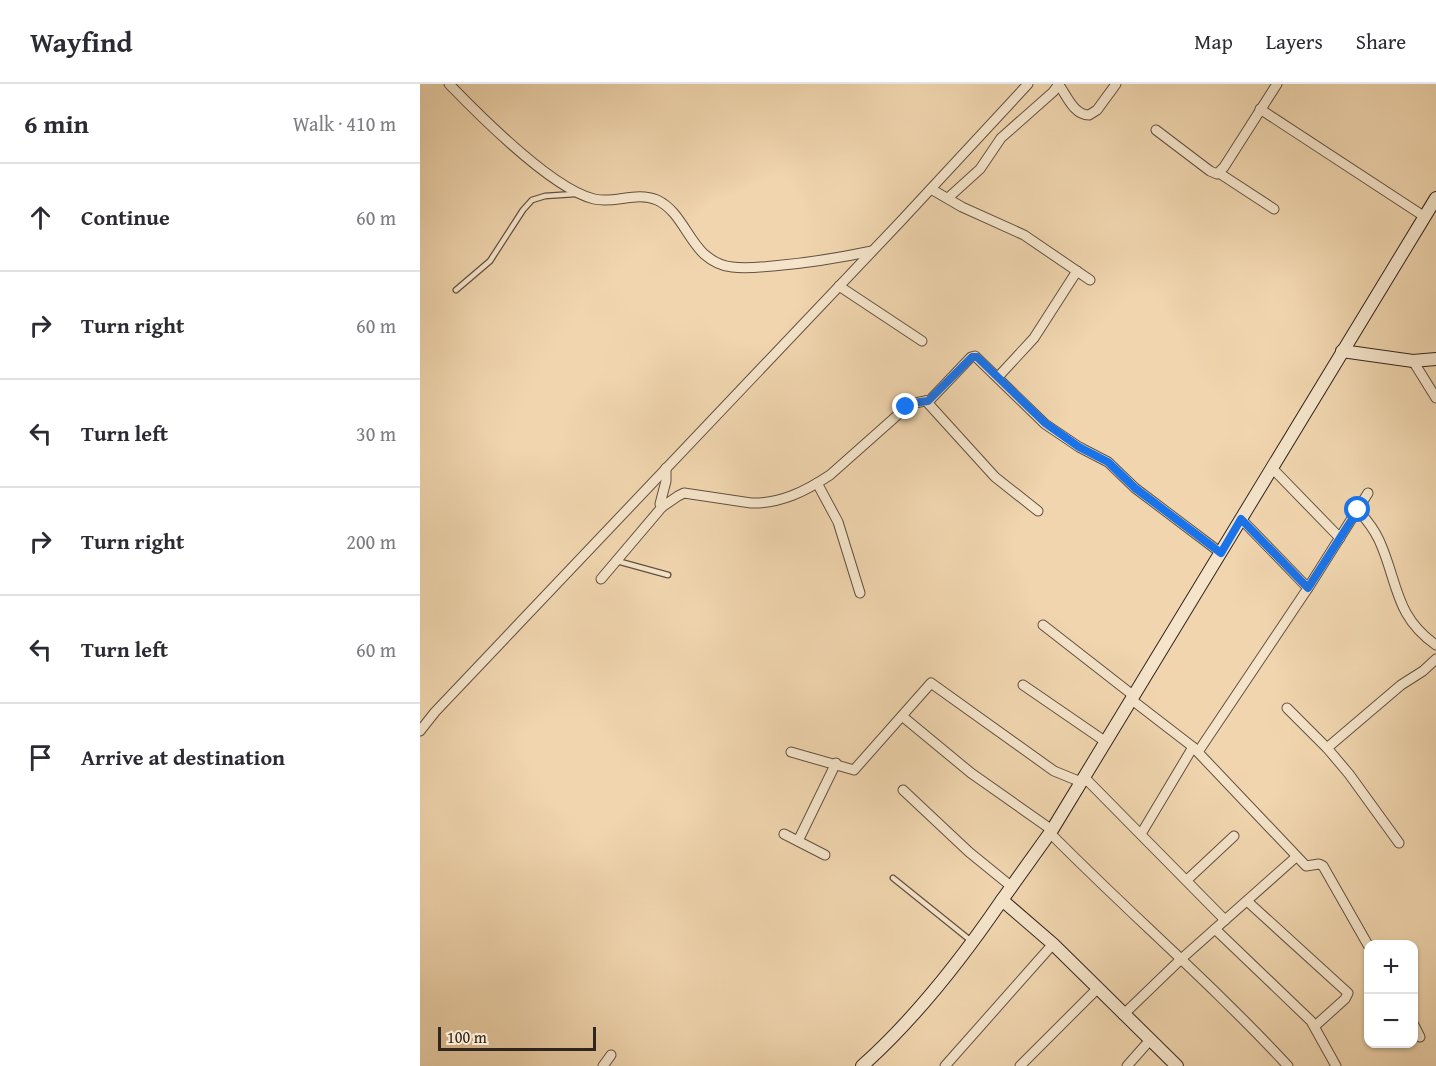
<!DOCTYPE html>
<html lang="en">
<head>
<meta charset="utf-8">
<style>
	:root { --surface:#fff; --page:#f2f2f3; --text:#2b2b33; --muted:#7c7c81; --line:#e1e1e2 }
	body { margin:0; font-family:"Gentium Book Plus",serif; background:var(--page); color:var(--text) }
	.controls { position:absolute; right:18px; bottom:18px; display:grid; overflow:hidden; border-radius:12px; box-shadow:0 2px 4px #0004 }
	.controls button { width:54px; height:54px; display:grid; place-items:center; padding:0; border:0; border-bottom:2px solid var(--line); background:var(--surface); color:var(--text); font:30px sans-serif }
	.scale { position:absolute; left:18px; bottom:15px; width:158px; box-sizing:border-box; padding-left:6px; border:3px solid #32251e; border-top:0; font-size:16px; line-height:21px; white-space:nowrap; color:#32251e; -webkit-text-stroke:4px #f5e4ca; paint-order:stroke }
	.stop { position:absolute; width:18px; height:18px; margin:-14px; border:4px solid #1a73e8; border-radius:50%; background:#fff }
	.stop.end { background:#1a73e8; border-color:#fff; box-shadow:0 2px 6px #0008 }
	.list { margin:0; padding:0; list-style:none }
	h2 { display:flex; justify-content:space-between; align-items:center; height:78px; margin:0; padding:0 24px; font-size:26px }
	h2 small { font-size:20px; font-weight:400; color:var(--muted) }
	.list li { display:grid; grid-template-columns:39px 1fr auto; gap:18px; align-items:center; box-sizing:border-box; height:108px; padding:0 24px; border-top:2px solid var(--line) }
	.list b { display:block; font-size:22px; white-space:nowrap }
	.list em { font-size:20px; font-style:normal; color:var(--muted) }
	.icon { flex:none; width:33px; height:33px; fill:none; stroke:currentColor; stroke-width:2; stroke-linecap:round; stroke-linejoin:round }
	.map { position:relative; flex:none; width:1016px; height:982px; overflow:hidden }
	header { display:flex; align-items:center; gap:36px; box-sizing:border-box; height:84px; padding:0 30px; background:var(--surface); border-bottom:2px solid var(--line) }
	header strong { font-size:28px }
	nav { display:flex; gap:33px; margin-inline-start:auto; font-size:21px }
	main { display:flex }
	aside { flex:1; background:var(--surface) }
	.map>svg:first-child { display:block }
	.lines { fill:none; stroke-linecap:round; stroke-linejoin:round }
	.lane-casing { stroke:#625142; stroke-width:7 }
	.street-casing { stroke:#625142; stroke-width:11 }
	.secondary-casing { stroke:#32251e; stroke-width:14 }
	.lane { stroke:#f5e4ca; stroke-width:4.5 }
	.street { stroke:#f5e4ca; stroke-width:9 }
	.secondary { stroke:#f5e4ca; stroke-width:12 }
	.route { stroke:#1a73e8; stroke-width:8 }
</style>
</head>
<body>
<header>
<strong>Wayfind</strong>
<nav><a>Map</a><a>Layers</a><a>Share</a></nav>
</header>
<main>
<aside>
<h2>6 min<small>Walk · 410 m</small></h2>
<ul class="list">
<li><svg class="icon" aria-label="ahead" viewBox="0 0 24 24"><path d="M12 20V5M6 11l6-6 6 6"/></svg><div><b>Continue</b></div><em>60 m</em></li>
<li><svg class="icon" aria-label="right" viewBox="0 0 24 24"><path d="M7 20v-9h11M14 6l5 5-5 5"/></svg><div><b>Turn right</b></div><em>60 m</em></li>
<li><svg class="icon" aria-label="left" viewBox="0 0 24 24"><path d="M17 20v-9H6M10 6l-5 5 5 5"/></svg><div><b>Turn left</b></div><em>30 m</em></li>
<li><svg class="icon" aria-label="right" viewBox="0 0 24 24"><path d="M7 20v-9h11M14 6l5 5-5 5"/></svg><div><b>Turn right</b></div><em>200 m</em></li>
<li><svg class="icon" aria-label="left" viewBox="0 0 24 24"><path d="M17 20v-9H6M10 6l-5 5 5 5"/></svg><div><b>Turn left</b></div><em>60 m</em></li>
<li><svg class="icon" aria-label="arrive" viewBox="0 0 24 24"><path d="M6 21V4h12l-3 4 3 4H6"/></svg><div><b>Arrive at destination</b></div></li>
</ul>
</aside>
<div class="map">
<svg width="1016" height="982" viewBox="0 0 1016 982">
	<rect width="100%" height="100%" fill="#f0d5ae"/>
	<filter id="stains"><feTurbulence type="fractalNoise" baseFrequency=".00333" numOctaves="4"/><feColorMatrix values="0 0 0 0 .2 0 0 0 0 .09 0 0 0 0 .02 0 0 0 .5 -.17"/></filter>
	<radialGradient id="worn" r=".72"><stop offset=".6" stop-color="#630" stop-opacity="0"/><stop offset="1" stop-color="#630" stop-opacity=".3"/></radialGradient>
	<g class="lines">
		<g class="lane-casing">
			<g id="lane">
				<path d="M36,206L70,177L103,126L112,116L125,112L155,110"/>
				<path d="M197,477L248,491"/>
				<path d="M473,794L550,856"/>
			</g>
		</g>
		<g class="street-casing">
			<g id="street">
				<path d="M29,0C60,32 132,105 174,115C195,120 216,107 237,116C259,126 267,154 284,170C292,177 302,182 312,183C326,185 340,183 353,182C387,179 419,174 452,167"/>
				<path d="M639,1C647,12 654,31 669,31L677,26L696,0"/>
				<path d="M840,25L1005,133"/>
				<path d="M736,46L790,87L797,90L804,83L857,0"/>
				<path d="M799,89L854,125"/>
				<path d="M511,105L542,123L604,151L670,196"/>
				<path d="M528,114L560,85L581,54L633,8L639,0"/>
				<path d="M419,202L502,257"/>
				<path d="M993,277L1016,314"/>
				<path d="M578,293L614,254L657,187"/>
				<path d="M506,317L575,393L618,427"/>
				<path d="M246,384V397L240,420L242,423L258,412L264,409L331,419C360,420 386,407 410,391L490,320L510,316L551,273L555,272L625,340L659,363L688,378L715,404L801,469"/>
				<path d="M852,384L920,454"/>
				<path d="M397,399L418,438L440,509"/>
				<path d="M938,426C946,435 954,445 959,456C978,497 974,532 1016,561"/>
				<path d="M821,435L888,504"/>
				<path d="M181,495L242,423"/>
				<path d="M623,541L714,612"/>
				<path d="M603,601L686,658"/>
				<path d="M712,616L773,663L886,782L899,780L903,782L948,861"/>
				<path d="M867,624L907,664L929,690L979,759"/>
				<path d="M482,632L551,689L632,746"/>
				<path d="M0,647L15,628L481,137L608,0"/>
				<path d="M907,664L981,601L1003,587L1016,575"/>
				<path d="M371,668L434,686L511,599L634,687L661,698"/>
				<path d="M778,668L888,504L948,409"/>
				<path d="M664,693L805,836"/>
				<path d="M483,706L549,768L592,803"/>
				<path d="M630,749C708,828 793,901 868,982"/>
				<path d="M364,750L405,771"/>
				<path d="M721,750L773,663"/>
				<path d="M378,757L416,679"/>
				<path d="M767,796L814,752"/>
				<path d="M827,817L928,909L925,915L895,942"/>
				<path d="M795,845L891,937L916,982"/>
				<path d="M703,931L760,876L876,773"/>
				<path d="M994,941L1000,953"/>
				<path d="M183,982L191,971"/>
				<path d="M525,982L633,860"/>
				<path d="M600,982L677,905"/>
				<path d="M707,982L730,956"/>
			</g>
		</g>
		<g class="secondary-casing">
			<g id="secondary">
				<path d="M922,267L993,277L1016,275"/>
				<path d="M582,816L632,746L1016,114"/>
				<path d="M442,982C496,934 541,876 582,816L633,860L757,982"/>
			</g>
		</g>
		<use href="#lane" class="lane"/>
		<use href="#street" class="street"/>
		<use href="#secondary" class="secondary"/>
	</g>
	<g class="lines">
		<path class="route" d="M486,323L493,319L508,317L552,273H557L625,339L659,363L688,378L715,404L801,469L821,435L888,504L938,426"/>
	</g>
	<rect width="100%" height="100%" filter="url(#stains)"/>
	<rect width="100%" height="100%" fill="url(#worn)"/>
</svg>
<div class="controls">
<button>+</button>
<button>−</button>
</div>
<div class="scale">100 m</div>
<div class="stop" style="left:938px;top:426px"></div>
<div class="stop end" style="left:486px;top:323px"></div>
</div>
</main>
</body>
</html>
